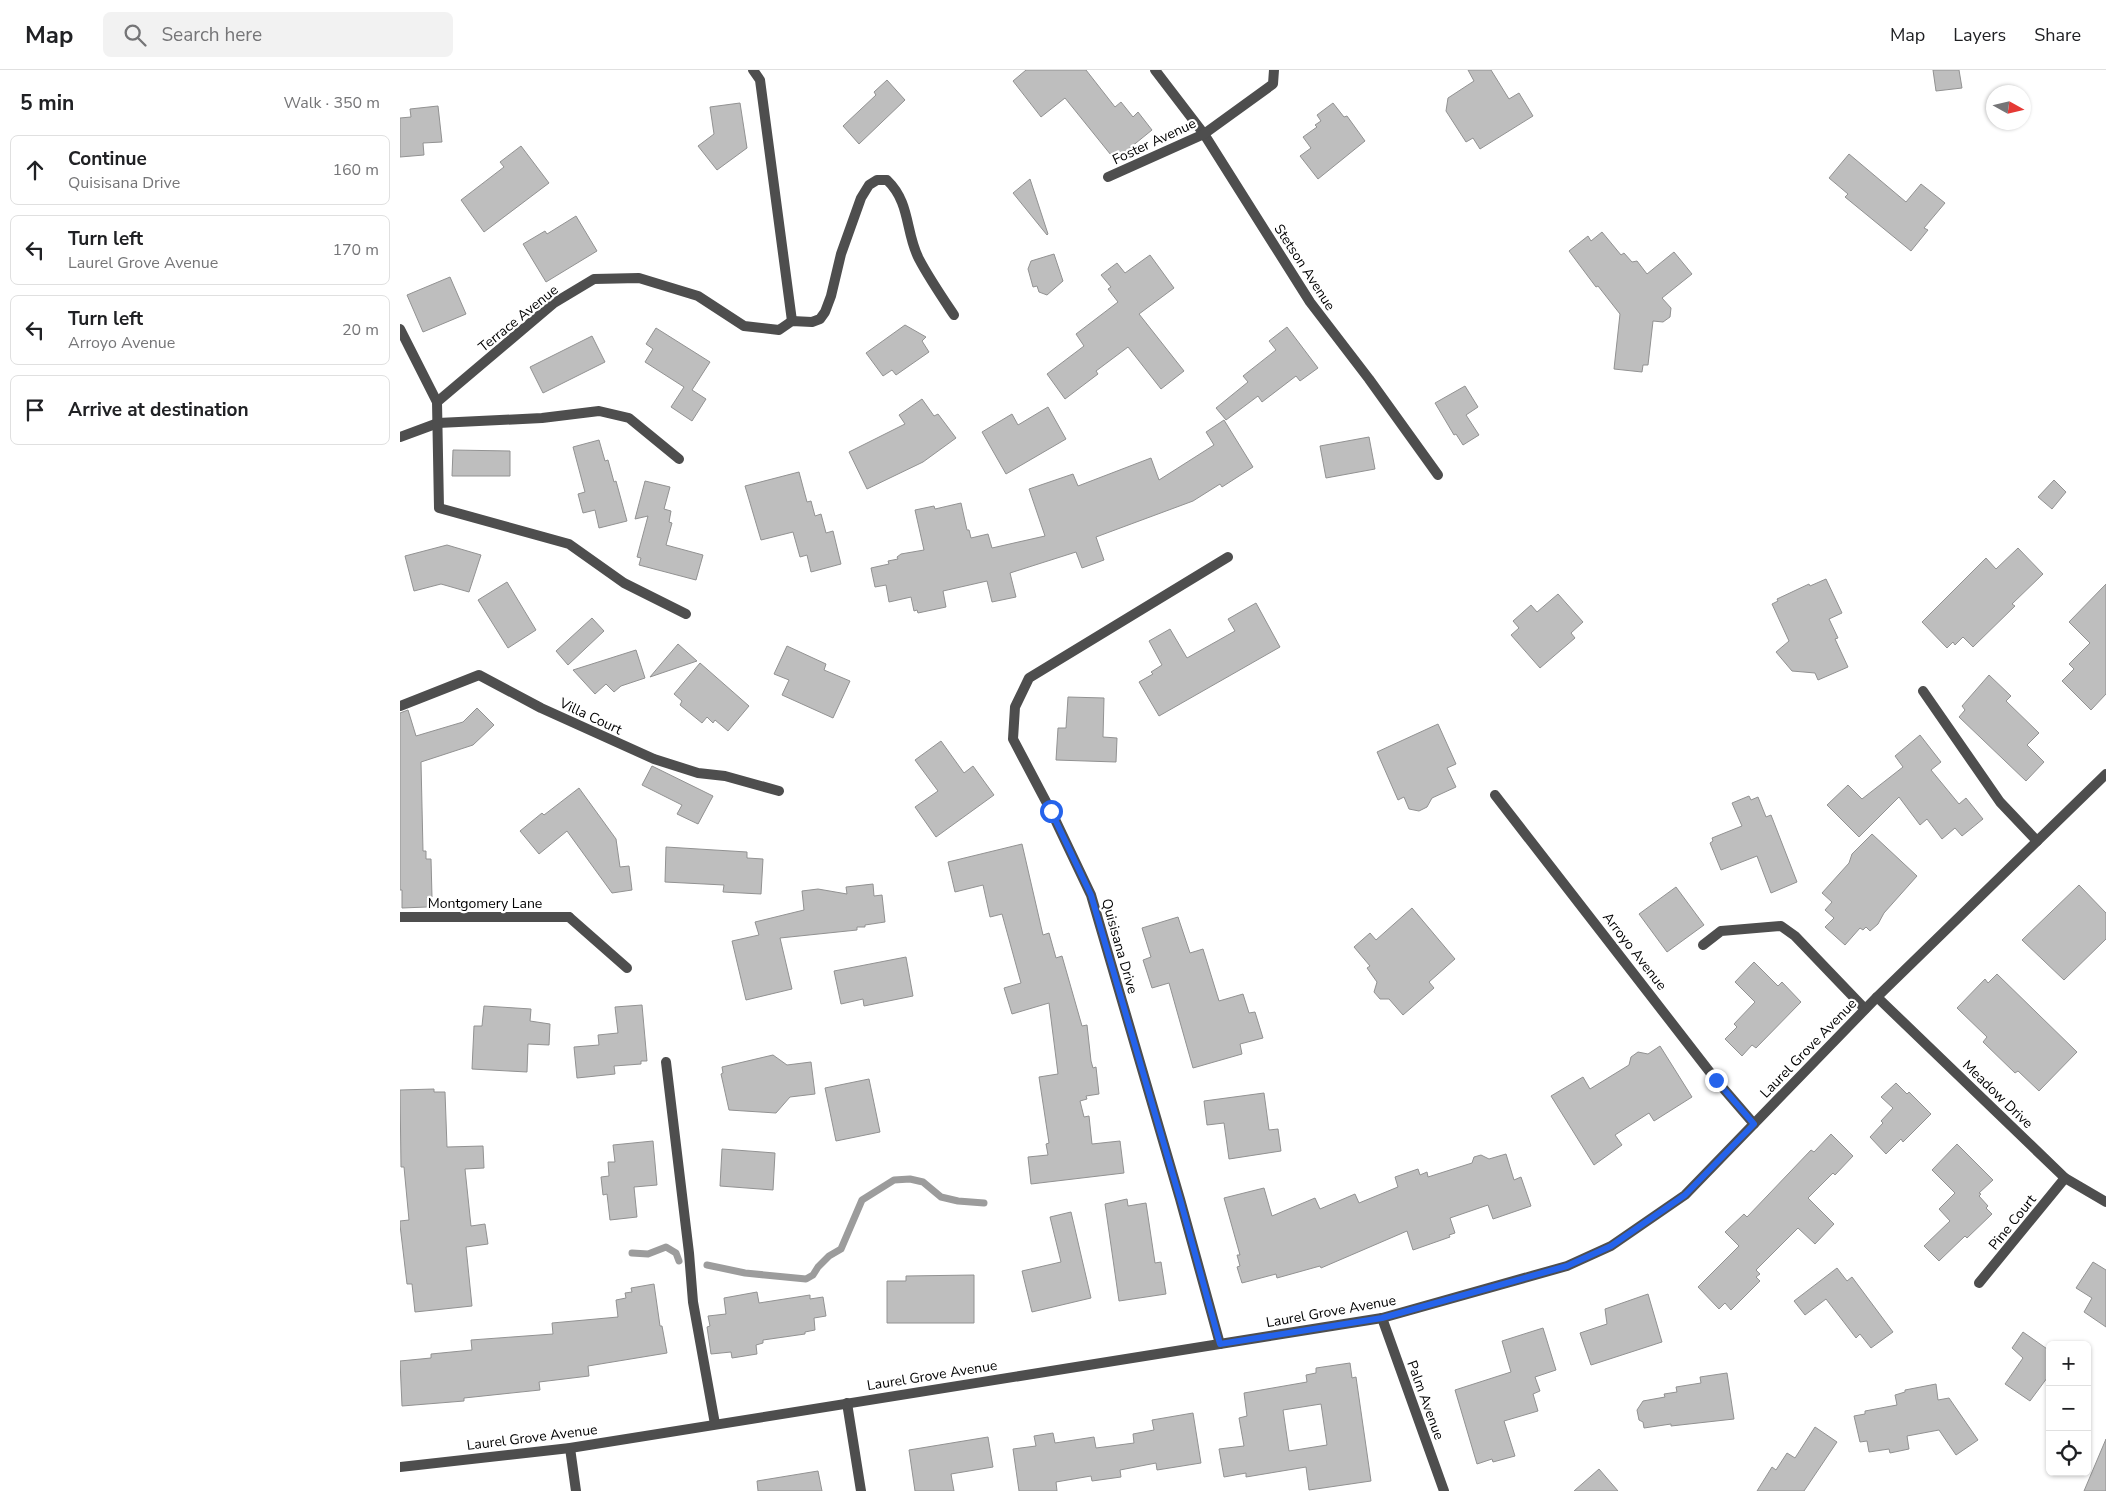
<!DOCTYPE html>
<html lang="en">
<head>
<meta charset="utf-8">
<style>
	:root { --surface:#fff; --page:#f2f2f2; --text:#202124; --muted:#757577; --line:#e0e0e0 }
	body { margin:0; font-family:"Nunito Sans",sans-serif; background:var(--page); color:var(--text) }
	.controls { position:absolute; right:15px; bottom:15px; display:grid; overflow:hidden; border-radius:8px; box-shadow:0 1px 4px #0004 }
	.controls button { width:45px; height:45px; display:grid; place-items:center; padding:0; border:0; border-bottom:1px solid var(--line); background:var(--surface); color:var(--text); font:25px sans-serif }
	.compass { position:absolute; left:1586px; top:15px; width:45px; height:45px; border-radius:50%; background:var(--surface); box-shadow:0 1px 4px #0004; rotate:98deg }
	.stop { position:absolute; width:15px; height:15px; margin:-11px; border:4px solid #2563eb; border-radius:50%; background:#fff }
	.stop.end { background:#2563eb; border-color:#fff; box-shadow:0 1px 5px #0008 }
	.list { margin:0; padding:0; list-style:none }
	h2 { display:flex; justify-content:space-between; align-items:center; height:65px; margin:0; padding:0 20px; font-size:21px }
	h2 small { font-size:16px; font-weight:400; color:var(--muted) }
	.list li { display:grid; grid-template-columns:32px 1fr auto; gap:15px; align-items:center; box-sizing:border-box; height:70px; margin:0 10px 10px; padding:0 10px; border:1px solid var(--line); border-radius:8px }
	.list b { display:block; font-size:19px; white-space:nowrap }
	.list p { margin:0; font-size:16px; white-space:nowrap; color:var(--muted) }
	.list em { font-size:16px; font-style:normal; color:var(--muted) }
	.icon { flex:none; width:28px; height:28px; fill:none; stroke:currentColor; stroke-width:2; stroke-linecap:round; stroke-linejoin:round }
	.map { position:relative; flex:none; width:1706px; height:1421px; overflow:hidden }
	header { display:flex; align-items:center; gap:30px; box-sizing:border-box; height:70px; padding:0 25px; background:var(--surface); border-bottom:1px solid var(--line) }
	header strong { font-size:24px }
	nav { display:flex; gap:28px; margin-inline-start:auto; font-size:18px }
	.search { width:350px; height:45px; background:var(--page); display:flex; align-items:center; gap:12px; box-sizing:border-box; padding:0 18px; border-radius:8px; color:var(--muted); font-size:19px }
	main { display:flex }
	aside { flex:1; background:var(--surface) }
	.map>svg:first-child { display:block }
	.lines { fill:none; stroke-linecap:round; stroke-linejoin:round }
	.stream { stroke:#9c9c9c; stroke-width:7 }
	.building { fill:#bebebe; stroke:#929292; fill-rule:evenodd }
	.service { stroke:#4e4e4e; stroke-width:10 }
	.minor { stroke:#4e4e4e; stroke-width:10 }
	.tertiary { stroke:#4e4e4e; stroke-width:10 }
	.route { stroke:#2563eb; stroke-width:6 }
	.labels { text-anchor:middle; stroke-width:4.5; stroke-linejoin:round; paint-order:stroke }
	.street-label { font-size:14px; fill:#000; stroke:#fff }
</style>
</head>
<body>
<header>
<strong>Map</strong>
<div class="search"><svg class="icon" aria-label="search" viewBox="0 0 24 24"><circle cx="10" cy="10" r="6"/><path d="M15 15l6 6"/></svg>Search here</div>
<nav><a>Map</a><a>Layers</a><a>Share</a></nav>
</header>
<main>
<aside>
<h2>5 min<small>Walk · 350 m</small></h2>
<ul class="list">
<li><svg class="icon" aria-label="ahead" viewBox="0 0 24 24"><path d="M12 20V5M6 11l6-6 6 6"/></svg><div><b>Continue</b><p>Quisisana Drive</p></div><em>160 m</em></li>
<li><svg class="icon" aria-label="left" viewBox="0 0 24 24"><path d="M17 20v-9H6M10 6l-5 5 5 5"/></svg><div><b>Turn left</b><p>Laurel Grove Avenue</p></div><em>170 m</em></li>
<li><svg class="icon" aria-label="left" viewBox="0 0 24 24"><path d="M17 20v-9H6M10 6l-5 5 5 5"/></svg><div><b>Turn left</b><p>Arroyo Avenue</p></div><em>20 m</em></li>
<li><svg class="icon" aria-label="arrive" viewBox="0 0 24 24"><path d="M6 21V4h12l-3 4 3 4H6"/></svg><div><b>Arrive at destination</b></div></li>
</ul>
</aside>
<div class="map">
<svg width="1706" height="1421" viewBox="0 0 1706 1421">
	<rect width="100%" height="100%" fill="#fff"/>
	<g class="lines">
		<g class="stream">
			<path d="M232,1183L248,1184L266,1177L276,1183L279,1191"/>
			<path d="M307,1195L345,1203L406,1209L413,1205L418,1197L429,1186L441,1179L462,1130L494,1110L510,1109L523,1112L541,1127L558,1131L584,1133"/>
		</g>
	</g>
	<g class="building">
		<path d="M626,0H686L715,37L721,32L733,47L738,42L752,60L715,90L665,28L641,47L613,11Z"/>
		<path d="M1068,0H1091L1109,29L1119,23L1133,46L1080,79L1073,68L1066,72L1046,41L1048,28L1074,11Z"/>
		<path d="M1533,0H1559L1562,18L1536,21Z"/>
		<path d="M487,10L505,30L459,74L443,56L476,25L474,22Z"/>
		<path d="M340,33L347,78L317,100L298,76L314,64L310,37Z"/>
		<path d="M933,33L944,47L947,46L965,71L918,109L900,86L911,78L903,67L917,57L915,55L921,51L917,45Z"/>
		<path d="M38,36L42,72L23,73L24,85L0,87V48L11,47L10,39Z"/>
		<path d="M121,76L149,113L84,162L61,130L104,97L100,92Z"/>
		<path d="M1449,84L1506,132L1521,114L1545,133L1524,158L1528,160L1511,181L1445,127L1448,124L1429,108Z"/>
		<path d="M630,109L648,164L647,165L613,123Z"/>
		<path d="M176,146L197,181L146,212L123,174L145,161L147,164Z"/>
		<path d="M1202,162L1221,185L1224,183L1232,192L1237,191L1247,204L1274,182L1292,204L1262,228L1271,238L1270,247L1263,252L1253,251L1248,295H1243L1242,302L1214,299L1220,244L1198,216L1196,217L1169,181L1188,166L1191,171Z"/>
		<path d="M654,184L663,211L647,225L639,222L637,216L633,217L628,199L631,191Z"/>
		<path d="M750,185L774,218L739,244L784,301L761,319L728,277L696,301L698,304L665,329L647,304L684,276L676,264L718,232L708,219L711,217L701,205L717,193L725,203Z"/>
		<path d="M50,207L66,244L23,262L7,225Z"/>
		<path d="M505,255L526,267L522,271L529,282L496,305L492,300L483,306L466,283Z"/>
		<path d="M887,257L918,298L900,311L896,306L862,332L858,326L826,350L816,338L848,312L843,306L876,280L869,271Z"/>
		<path d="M256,258L310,292L292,320L306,329L292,351L271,337L284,317L245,292L253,279L246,274Z"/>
		<path d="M192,266L205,292L143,323L130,297Z"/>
		<path d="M1065,316L1078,337L1066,345L1079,365L1063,375L1056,364L1054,365L1035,333Z"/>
		<path d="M522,329L534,346L538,344L556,368L523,392L467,419L449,382L505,354L499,345Z"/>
		<path d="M648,337L666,369L606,404L582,362L612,344L618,355Z"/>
		<path d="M824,350L853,397L822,417L820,414L793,431L696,467L704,490L682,498L676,482L610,503L616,527L592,532L587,511L543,521L546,537L518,543L517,540L514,541L511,527L489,532L486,515L475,517L471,498L489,494L488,491L498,489L497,487L501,484L524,480L515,440L534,436L535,439L561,433L567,460H569L571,468L588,464L592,478L645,466L629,419L673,404L678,416L751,388L759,410L814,375L806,362Z"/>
		<path d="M969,367L975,399L926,408L920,376Z"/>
		<path d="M199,370L205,391L208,390L214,412L216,411L227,451L199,458L195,440L183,443L178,424L185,422L173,377Z"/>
		<path d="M53,380L110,381V406H52Z"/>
		<path d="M399,402L407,432L411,431L415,446L421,444L426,463L433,461L441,494L411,502L407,485L400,487L393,462L361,470L345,416Z"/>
		<path d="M1654,410L1666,422L1652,439L1638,427Z"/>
		<path d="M245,411L270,417L264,439L271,441L269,452L272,453L266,475L303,485L296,510L239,495L241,488L237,487L248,446L235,449Z"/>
		<path d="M47,475L81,485L69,522L41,514L14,521L5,486Z"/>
		<path d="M1618,478L1643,504L1612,534L1615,536L1573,577L1563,567L1555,575L1553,572L1547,578L1522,552L1586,488L1596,499Z"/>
		<path d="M1426,509L1442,543L1429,549L1438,568L1435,569L1448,597L1418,610L1415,603L1392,601L1376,582L1389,571L1372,534L1378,531L1377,529L1409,514L1410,516Z"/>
		<path d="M107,512L136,560L108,578L78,530Z"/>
		<path d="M1706,514V624L1691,640L1662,611L1674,599L1669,594L1690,573L1669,552Z"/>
		<path d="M1158,524L1183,552L1171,563L1175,568L1140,598L1111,565L1119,558L1113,551L1131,535L1137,542Z"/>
		<path d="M856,533L880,577L759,646L739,612L753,604L751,602L762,595L749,571L770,559L787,588L835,561L828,549Z"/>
		<path d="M192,548L204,561L168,595L156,581Z"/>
		<path d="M278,574L297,591L250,607Z"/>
		<path d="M387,576L426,594L424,600L450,611L433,648L382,625L389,610L374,604Z"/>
		<path d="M236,580L245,608L221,616L214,622L206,614L195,624L173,600Z"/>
		<path d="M300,593L349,636L328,661L315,650L313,653L307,647L302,653L280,635L282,631L274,624Z"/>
		<path d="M1589,605L1611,626L1606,631L1639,663L1627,675L1644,692L1626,711L1559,647L1565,640L1562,636Z"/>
		<path d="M668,627L704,628L703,667L717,668L716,692L656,690L658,658H666Z"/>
		<path d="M77,638L94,655L73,675L21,692L23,781H26V789H31L32,827H27V837L2,838V820H0V643L8,640L16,666L63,652Z"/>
		<path d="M1038,654L1056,694L1047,698L1056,717L1032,728L1027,737L1019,741L1009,739L1004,727L998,730L977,682Z"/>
		<path d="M1520,665L1541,692L1531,700L1559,734L1566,728L1583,749L1562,766L1555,758L1542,769L1527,749L1520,755L1499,727L1459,767L1427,735L1448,715L1462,729L1503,697L1495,686Z"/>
		<path d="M541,671L564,703L573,696L594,725L536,767L515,737L538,721L515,690Z"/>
		<path d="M252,696L313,726L298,754L277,744L282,735L242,715Z"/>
		<path d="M179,718L216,769L220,797L229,796L232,820L212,823L167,761L139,784L120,761L142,743L144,745Z"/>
		<path d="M1349,726L1351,730L1358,727L1366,747L1371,745L1397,812L1371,823L1357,786L1321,800L1310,773L1313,771L1312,768L1342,756L1332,733Z"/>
		<path d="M1472,764L1517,806L1484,843L1478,854L1470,861L1466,857L1463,860L1460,858L1445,875L1425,857L1434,848L1425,840L1432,832L1422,823L1449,793L1452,784Z"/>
		<path d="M622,774L643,865L649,863L656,888L662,886L682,956L687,955L691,991L693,998L696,997L699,1024L686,1026L687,1029L680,1031L684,1047L689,1046L692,1074L720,1071L724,1103L631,1114L628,1087L648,1085L646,1074L649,1073L639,1007L658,1004L649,933L612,944L604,918L621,913L602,844L590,847L583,815L555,822L548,792Z"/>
		<path d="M266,777L347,782V788L363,789L361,824L323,822L324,815L265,812Z"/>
		<path d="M473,814L474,826L482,825L485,852L465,855V857H457V860L380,868L392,919L346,930L332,871L359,865L355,852L404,840L402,821L418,819L447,824L446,817Z"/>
		<path d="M1679,815L1706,843V869L1664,910L1622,870Z"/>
		<path d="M1276,817L1304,855L1267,882L1239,844Z"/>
		<path d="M1012,838L1055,889L1029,912L1034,918L1003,945L989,929H980L974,922L977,912L967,898L970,896L954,877L970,863L976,870Z"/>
		<path d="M778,847L790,883L803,879L819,931L843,924L849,943L855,942L863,968L840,974L842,984L793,998L769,913L752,918L743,890L751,887L742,858Z"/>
		<path d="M506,887L513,926L464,936L463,929L441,934L434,901Z"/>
		<path d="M1354,892L1378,916L1382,912L1401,932L1356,978L1352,975L1342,986L1325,969L1337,957L1334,954L1355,932L1335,912Z"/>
		<path d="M1597,904L1677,982L1639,1021L1618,1001L1615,1003L1583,972L1587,967L1557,938L1585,909L1588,913Z"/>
		<path d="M242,935L247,991H241V994L214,996L215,1004L177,1008L174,977L199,975L198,965L218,963L215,937Z"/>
		<path d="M84,936L131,939L130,951L150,954L149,975L128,974L127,1002L72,999L74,956H82Z"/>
		<path d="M1260,976L1292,1027L1254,1051L1249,1043L1215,1065L1222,1075L1194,1095L1151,1026L1183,1007L1190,1019L1229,995L1231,987L1238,982L1248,984Z"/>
		<path d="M373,985L387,995L411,992L415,1024L390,1027L376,1043L329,1040L321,1004L323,1003L322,997Z"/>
		<path d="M469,1009L480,1062L436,1071L425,1018Z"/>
		<path d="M1496,1013L1507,1024L1509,1022L1531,1044L1503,1072L1501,1069L1486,1084L1470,1067L1483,1053L1481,1051L1493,1038L1481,1027Z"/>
		<path d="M34,1019V1022H45L47,1077L83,1076L84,1098L65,1099L71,1156L85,1154L88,1174L66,1177L72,1236L15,1242L12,1214H7L0,1155V1151L9,1150L4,1097H1L0,1020Z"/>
		<path d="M864,1023L869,1060L878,1059L881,1081L829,1089L824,1053L807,1055L804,1031Z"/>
		<path d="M1431,1064L1453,1086L1435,1105L1433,1103L1408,1128L1434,1154L1415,1174L1398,1158L1356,1200L1360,1204L1356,1207L1360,1211L1331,1240L1325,1233L1319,1239L1298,1217L1339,1176L1325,1162L1344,1144L1347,1147L1411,1080L1414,1082Z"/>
		<path d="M253,1071L257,1115L234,1117L237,1147L210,1150L207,1124L203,1125L201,1107L209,1106L208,1092H215L213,1075Z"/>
		<path d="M1557,1074L1593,1110L1579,1123L1581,1124L1579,1126L1588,1136L1586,1138L1592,1144L1567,1168L1565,1166L1539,1191L1524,1176L1550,1151L1539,1139L1555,1123L1532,1100Z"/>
		<path d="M322,1079L375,1083L373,1120L320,1116Z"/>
		<path d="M1106,1084L1114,1110L1121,1107L1131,1136L1093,1149L1088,1135L1050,1148L1055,1163L1049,1165L1050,1167L1013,1180L1007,1161L921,1198L920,1196L877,1208L876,1204L842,1213L837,1197L840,1196L837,1185H840L824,1128L864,1118L872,1146L915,1128L920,1139L955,1124L959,1133L998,1117L995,1107L1018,1099L1020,1105L1027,1102L1028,1107L1072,1093L1074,1087L1081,1085L1089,1089Z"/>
		<path d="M727,1129L728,1136L746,1133L755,1193L761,1192L766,1224L719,1231L705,1134Z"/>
		<path d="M671,1142L691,1228L632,1242L622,1201L661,1192L650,1147Z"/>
		<path d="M1693,1192L1706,1200V1257L1684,1242L1692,1228L1676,1218Z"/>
		<path d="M1437,1198L1447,1211L1452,1207L1493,1262L1471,1278L1460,1264L1456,1268L1426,1229L1405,1245L1394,1231Z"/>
		<path d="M574,1205V1253H487V1211H506V1206Z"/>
		<path d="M254,1214L260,1256H262L267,1283L188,1296L189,1306L139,1312L140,1320L64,1328V1331L2,1336L0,1291L31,1288V1284L72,1280L71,1270L153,1264L152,1253L218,1247L216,1230L226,1228L225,1223L232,1222L231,1218Z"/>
		<path d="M357,1222L359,1233L410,1225V1229L423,1227L426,1246L414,1248L415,1260L405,1262V1264L363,1270V1273L356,1275L357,1284L332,1288L331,1282L311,1284L307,1257L310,1256L308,1246L326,1244L324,1228Z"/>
		<path d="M1248,1224L1262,1272L1191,1295L1180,1263L1207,1254L1205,1239Z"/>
		<path d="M1143,1258L1156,1300L1135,1307L1140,1321L1133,1324L1138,1341L1104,1351L1115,1386L1093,1392L1092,1389L1077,1394L1055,1320L1111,1302L1102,1271Z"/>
		<path d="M1623,1262L1650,1281V1304L1630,1331L1605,1314L1623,1288L1612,1278Z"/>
		<path d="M950,1293L952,1308L956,1307L971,1411L909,1420L906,1397L846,1407V1403L824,1407L819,1379L844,1376L839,1348L847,1346L844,1323L907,1312L906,1305L916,1303V1298ZM921,1334L927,1375L889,1381L883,1340Z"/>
		<path d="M1327,1303L1334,1349L1271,1356V1354L1244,1358L1243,1352L1239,1350L1237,1340L1243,1331L1265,1327L1264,1324L1277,1322L1276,1317L1301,1313L1300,1307Z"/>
		<path d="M1536,1314L1538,1330L1549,1328L1578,1370L1556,1385L1539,1360L1507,1366L1509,1379L1490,1383L1489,1379L1469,1382L1467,1371L1460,1372L1454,1346L1465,1344V1341L1497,1335L1495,1325L1505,1322V1320Z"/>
		<path d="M793,1343L801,1393L757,1400L756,1393L720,1400L721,1407L692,1411L691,1406L656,1412L657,1421H619L613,1379L636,1376L634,1366L653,1363L655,1373L694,1367L696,1378L734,1373L733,1364L754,1360L752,1350Z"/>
		<path d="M1415,1357L1437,1372L1404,1421H1357L1372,1397L1376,1400L1387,1383L1395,1388Z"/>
		<path d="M588,1367L593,1397L551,1404L554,1421H515L509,1380Z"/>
		<path d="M1706,1369V1421H1684Z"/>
		<path d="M1199,1399L1218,1421H1174Z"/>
		<path d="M418,1401L422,1421H358L357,1411Z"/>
	</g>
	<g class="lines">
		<g class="service">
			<path d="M804,64L910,232L969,309L1038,405"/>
			<path d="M1523,621L1600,732L1637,771"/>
			<path d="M1095,725L1316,1010L1354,1054"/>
			<path d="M169,847L227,898"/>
			<path d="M1303,875L1321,861L1381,856L1395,866L1465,939"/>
			<path d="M266,992L289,1183L293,1232L315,1354"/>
		</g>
		<g class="minor">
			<path d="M353,0L360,10L392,251"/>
			<path d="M755,0L804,64"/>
			<path d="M708,107L804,64L873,14L874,0"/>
			<path d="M0,259L37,332"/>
			<path d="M0,367L38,353L142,348L199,341L229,348L279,389"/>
			<path d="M286,544L224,513L169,474L39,438L37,332L154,233L194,209L239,208L298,226L344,256L379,260L392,251L412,252L420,249L425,242L431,226L441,184L461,128L469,115L477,110H487C511,133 505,162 519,189C529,208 542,227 554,245"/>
			<path d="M0,636L79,605L141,638L254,689L298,703L325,706L379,721"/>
			<path d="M0,847H169"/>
			<path d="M1477,927L1665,1108L1706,1132"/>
			<path d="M1579,1213L1665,1108"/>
			<path d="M982,1248L1044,1421"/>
			<path d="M820,1274L780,1129L691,825L651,741L613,669L615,637L629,608L828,487"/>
			<path d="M447,1333L461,1421"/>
			<path d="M170,1378L176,1421"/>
		</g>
		<path class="tertiary" d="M0,1397L170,1378L982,1248L1167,1196L1211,1176L1285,1125L1477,927L1706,704"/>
	</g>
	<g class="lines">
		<path class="route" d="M651,741L691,825L780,1129L820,1274L982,1248L1167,1196L1211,1176L1285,1125L1354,1054L1316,1010"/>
	</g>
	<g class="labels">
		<g class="street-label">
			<text transform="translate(754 71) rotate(-25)" y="5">Foster Avenue</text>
			<text transform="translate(905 197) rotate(57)" y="5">Stetson Avenue</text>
			<text transform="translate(118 248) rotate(-39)" y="5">Terrace Avenue</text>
			<text transform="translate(191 646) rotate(25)" y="5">Villa Court</text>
			<text x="85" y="838">Montgomery Lane</text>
			<text transform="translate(720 876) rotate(74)" y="5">Quisisana Drive</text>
			<text transform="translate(1235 881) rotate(52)" y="5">Arroyo Avenue</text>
			<text transform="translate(1408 978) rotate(-46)" y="5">Laurel Grove Avenue</text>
			<text transform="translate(1598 1024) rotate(44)" y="5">Meadow Drive</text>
			<text transform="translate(1612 1152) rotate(-51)" y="5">Pine Court</text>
			<text transform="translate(931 1241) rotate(-10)" y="5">Laurel Grove Avenue</text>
			<text transform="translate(532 1305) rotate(-9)" y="5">Laurel Grove Avenue</text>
			<text transform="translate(1026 1330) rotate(70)" y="5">Palm Avenue</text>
			<text transform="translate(132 1367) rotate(-7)" y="5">Laurel Grove Avenue</text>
		</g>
	</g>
</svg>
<div class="controls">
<button>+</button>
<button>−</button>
<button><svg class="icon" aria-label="locate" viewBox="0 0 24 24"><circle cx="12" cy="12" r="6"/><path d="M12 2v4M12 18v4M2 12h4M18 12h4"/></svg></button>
</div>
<svg class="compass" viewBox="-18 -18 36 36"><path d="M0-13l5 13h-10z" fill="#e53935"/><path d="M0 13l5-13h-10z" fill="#757577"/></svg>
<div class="stop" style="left:651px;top:741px"></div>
<div class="stop end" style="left:1316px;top:1010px"></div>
</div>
</main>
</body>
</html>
